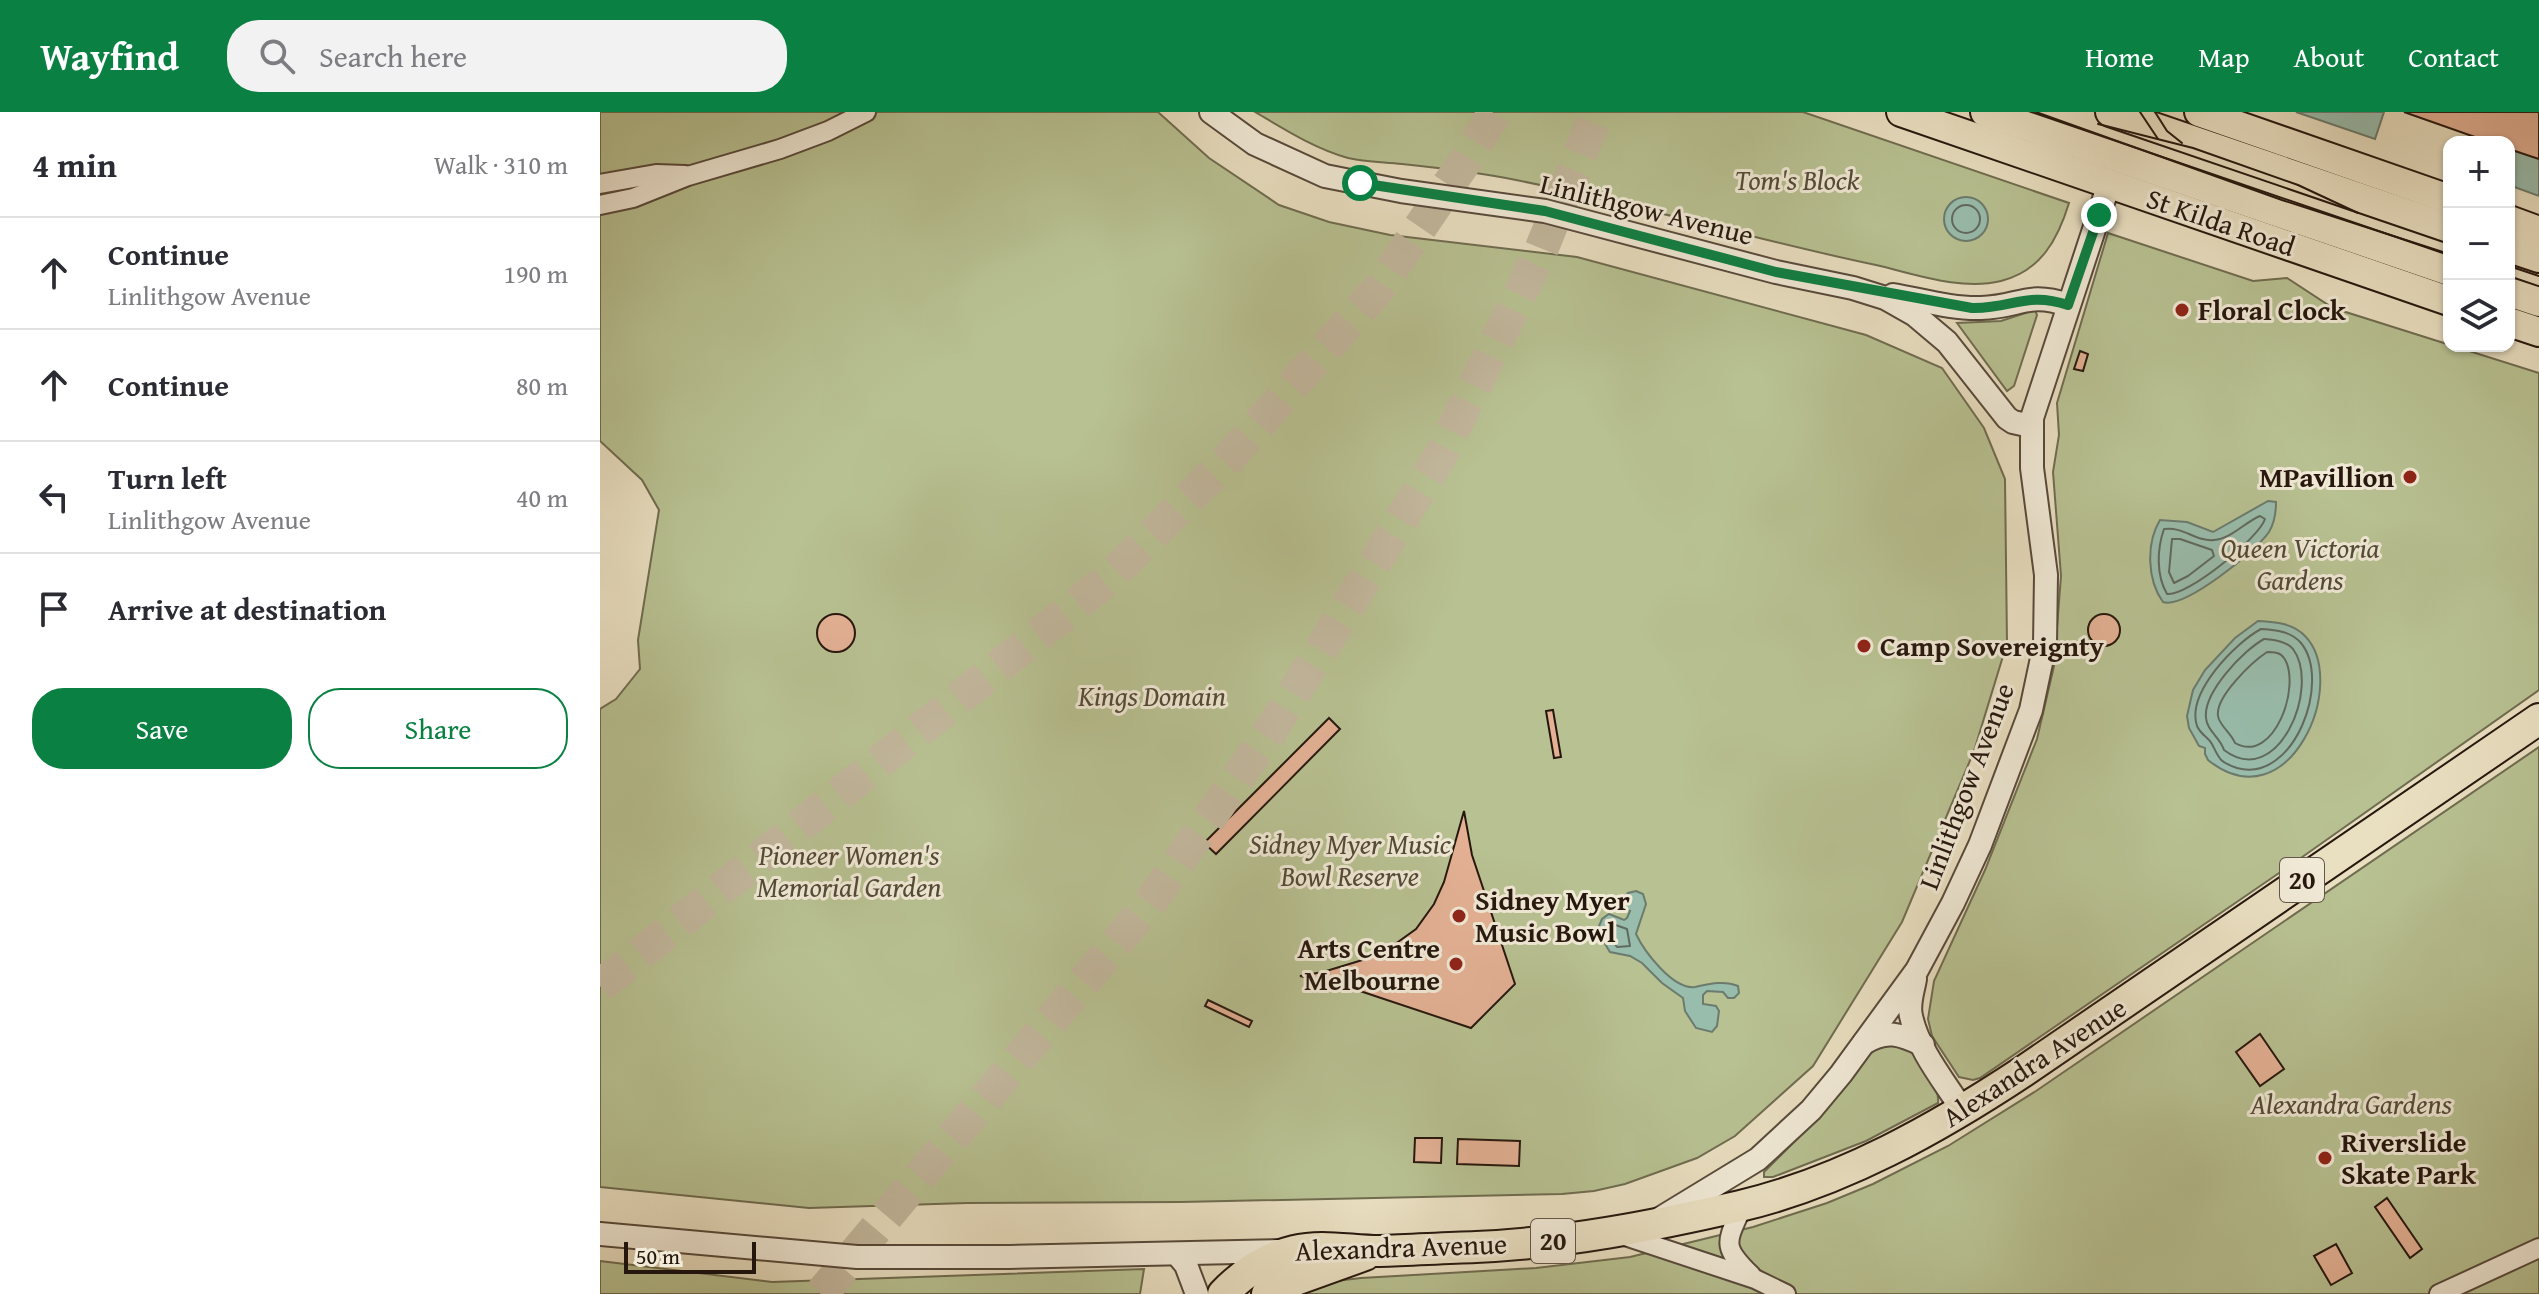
<!DOCTYPE html>
<html lang="en">
<head>
<meta charset="utf-8">
<style>
	:root { --surface:#fff; --page:#f2f2f3; --text:#2b2b33; --muted:#7c7c81; --line:#e1e1e2; --accent:#0b8043 }
	body { margin:0; font-family:"Gentium Book Plus",serif; background:var(--page); color:var(--text) }
	.controls { position:absolute; right:24px; top:24px; display:grid; overflow:hidden; border-radius:16px; box-shadow:0 2px 6px #0004 }
	.controls button { width:72px; height:72px; display:grid; place-items:center; padding:0; border:0; border-bottom:2px solid var(--line); background:var(--surface); color:var(--text); font:40px sans-serif }
	.scale { position:absolute; left:24px; bottom:20px; width:132px; box-sizing:border-box; padding-left:8px; border:4px solid #26170e; border-top:0; font-size:22px; line-height:28px; white-space:nowrap; color:#26170e; -webkit-text-stroke:6px #f1ead7; paint-order:stroke }
	.stop { position:absolute; width:24px; height:24px; margin:-18px; border:6px solid #0b8043; border-radius:50%; background:#fff }
	.stop.end { background:#0b8043; border-color:#fff; box-shadow:0 2px 8px #0008 }
	.list { margin:0; padding:0; list-style:none }
	h2 { display:flex; justify-content:space-between; align-items:center; height:104px; margin:0; padding:0 32px; font-size:34px }
	h2 small { font-size:26px; font-weight:400; color:var(--muted) }
	.list li { display:grid; grid-template-columns:52px 1fr auto; gap:24px; align-items:center; box-sizing:border-box; height:112px; padding:0 32px; border-top:2px solid var(--line) }
	.list b { display:block; font-size:30px; white-space:nowrap }
	.list p { margin:0; font-size:26px; white-space:nowrap; color:var(--muted) }
	.list em { font-size:26px; font-style:normal; color:var(--muted) }
	.actions { display:flex; gap:16px; padding:24px 32px }
	.actions a { flex:1; padding:18px 0; border:2px solid var(--accent); border-radius:32px; text-align:center; font-size:28px; color:var(--accent) }
	.actions .main { background:var(--accent); color:#fff }
	.icon { flex:none; width:44px; height:44px; fill:none; stroke:currentColor; stroke-width:2; stroke-linecap:round; stroke-linejoin:round }
	.map { position:relative; flex:none; width:1939px; height:1182px; overflow:hidden }
	header { display:flex; align-items:center; gap:48px; box-sizing:border-box; height:112px; padding:0 40px; background:var(--accent); color:#fff }
	header strong { font-size:38px }
	nav { display:flex; gap:44px; margin-inline-start:auto; font-size:28px }
	.search { width:560px; height:72px; background:var(--page); display:flex; align-items:center; gap:20px; box-sizing:border-box; padding:0 28px; border-radius:32px; color:var(--muted); font-size:30px }
	main { display:flex }
	aside { flex:1; background:var(--surface) }
	.map>svg:first-child { display:block }
	.green { fill:#b8c192; stroke:#6f6c50; stroke-width:2 }
	.water { fill:#99bdad; stroke:#6b7b6d; stroke-width:2 }
	.lines { fill:none; stroke-linecap:round; stroke-linejoin:round }
	.shore { stroke:#606a5e; stroke-width:2 }
	.building { fill:#e4b195; stroke:#26170e; stroke-width:2 }
	.motorway-tunnel { stroke:#c2b79d; stroke-width:34; stroke-dasharray:34 17; stroke-linecap:butt }
	.minor-casing { stroke:#57493b; stroke-width:22 }
	.tertiary-casing { stroke:#57493b; stroke-width:26 }
	.primary-casing { stroke:#26170e; stroke-width:32 }
	.trunk-casing { stroke:#26170e; stroke-width:34 }
	.minor { stroke:#f1ead7; stroke-width:18 }
	.tertiary { stroke:#f1ead7; stroke-width:22 }
	.primary { stroke:#e9dfc1; stroke-width:28 }
	.trunk { stroke:#e9dfc1; stroke-width:30 }
	.tram { stroke:#26170e; stroke-width:2 }
	.route { stroke:#0b8043; stroke-width:10 }
	.poi-dot { fill:#8f2418; stroke:#f1ead7; stroke-width:3 }
	.labels { text-anchor:middle; stroke-width:6; stroke-linejoin:round; paint-order:stroke }
	.shield { fill:#f1ead7; stroke:#63564a; stroke-width:2 }
	.shield-label { font-size:26px; font-weight:bold; fill:#26170e }
	.park-label { font-size:28px; font-style:italic; fill:#524a36; stroke:#f1ead7 }
	.street-label { font-size:28px; fill:#26170e; stroke:#f1ead7 }
	.poi-label { font-size:28px; font-weight:bold; fill:#26170e; stroke:#f1ead7; text-anchor:start }
</style>
</head>
<body>
<header>
<strong>Wayfind</strong>
<div class="search"><svg class="icon" aria-label="search" viewBox="0 0 24 24"><circle cx="10" cy="10" r="6"/><path d="M15 15l6 6"/></svg>Search here</div>
<nav><a>Home</a><a>Map</a><a>About</a><a>Contact</a></nav>
</header>
<main>
<aside>
<h2>4 min<small>Walk · 310 m</small></h2>
<ul class="list">
<li><svg class="icon" aria-label="ahead" viewBox="0 0 24 24"><path d="M12 20V5M6 11l6-6 6 6"/></svg><div><b>Continue</b><p>Linlithgow Avenue</p></div><em>190 m</em></li>
<li><svg class="icon" aria-label="ahead" viewBox="0 0 24 24"><path d="M12 20V5M6 11l6-6 6 6"/></svg><div><b>Continue</b></div><em>80 m</em></li>
<li><svg class="icon" aria-label="left" viewBox="0 0 24 24"><path d="M17 20v-9H6M10 6l-5 5 5 5"/></svg><div><b>Turn left</b><p>Linlithgow Avenue</p></div><em>40 m</em></li>
<li><svg class="icon" aria-label="arrive" viewBox="0 0 24 24"><path d="M6 21V4h12l-3 4 3 4H6"/></svg><div><b>Arrive at destination</b></div></li>
</ul>
<div class="actions"><a class="main">Save</a><a>Share</a></div>
</aside>
<div class="map">
<svg width="1939" height="1182" viewBox="0 0 1939 1182">
	<rect width="100%" height="100%" fill="#e9dfc1"/>
	<filter id="stains"><feTurbulence type="fractalNoise" baseFrequency=".0025" numOctaves="4"/><feColorMatrix values="0 0 0 0 .2 0 0 0 0 .09 0 0 0 0 .02 0 0 0 .5 -.17"/></filter>
	<radialGradient id="worn" r=".72"><stop offset=".6" stop-color="#630" stop-opacity="0"/><stop offset="1" stop-color="#630" stop-opacity=".3"/></radialGradient>
	<g class="green">
		<path d="M0,0H558L609,46L679,93L729,110L790,123L977,145L1266,223L1342,256L1384,316L1405,367L1407,531L1374,639L1302,810L1213,954L1135,1024L1097,1046L1025,1072L994,1079L962,1082L581,1090L367,1091L209,1096L0,1075V597L16,587L40,557L38,528L59,398L42,368L0,329Z"/>
		<path d="M655,0H1203L1469,91C1458,127 1441,159 1401,169C1361,179 1315,162 1276,153C1155,128 1037,92 916,68C878,60 840,56 802,52C784,50 765,50 748,46C715,37 684,17 655,0Z"/>
		<path d="M1508,121L1653,169L1687,166L1733,196L1939,261V578L1698,748L1380,966L1373,968L1359,965L1332,924L1328,907L1334,869L1385,758L1437,627L1454,554L1461,464L1453,360L1459,323L1457,291Z"/>
		<path d="M1435,198L1437,203L1414,274L1407,279L1357,211L1401,209Z"/>
		<path d="M1939,635V1182H694L727,1170L761,1166L936,1156L1030,1145L1153,1115L1227,1091L1273,1072L1348,1034L1436,979Z"/>
		<path d="M1286,931C1294,933 1305,935 1311,939C1323,948 1340,977 1338,991L1266,1029L1173,1065H1164V1060L1219,1005L1270,940Z"/>
		<path d="M0,1149L172,1170L544,1157L540,1182H0Z"/>
	</g>
	<g class="water">
		<path d="M1696,0H1784L1775,27Z"/>
		<path d="M1909,37L1939,47V84L1909,73Z"/>
		<circle cx="1366" cy="107" r="22"/>
		<path d="M1668,389L1676,390C1676,400 1675,410 1669,420C1656,439 1585,497 1563,490C1547,468 1546,431 1560,408L1587,410L1613,420Z"/>
		<path d="M1658,509C1675,510 1693,511 1705,524C1750,570 1689,713 1608,648L1605,642V636L1599,634L1589,616L1587,604L1593,578L1605,558L1635,526Z"/>
		<path d="M1036,779L1043,782L1046,792L1036,822C1044,839 1073,878 1095,875C1109,872 1124,868 1138,874L1139,881L1134,886H1128L1123,880L1107,879L1103,883V892L1116,894L1119,899L1117,914L1112,920L1096,916L1085,899L1083,886L1062,871L1042,851L1030,844L1010,840L997,819L1002,807L1009,802L1024,808L1027,806L1030,799L1021,797L1019,794L1028,781Z"/>
	</g>
	<g class="lines">
		<g class="shore">
			<circle cx="1366" cy="107" r="14"/>
			<path d="M1660,404L1665,407C1659,426 1587,485 1567,482C1556,463 1557,437 1564,417C1583,414 1596,430 1614,428C1631,427 1645,410 1660,404Z"/>
			<path d="M1572,427H1580L1612,438L1614,444L1588,464L1574,471L1569,460Z"/>
			<path d="M1661,517C1675,518 1691,519 1701,531C1732,569 1694,672 1637,656C1619,650 1619,646 1612,632C1608,625 1601,623 1597,614C1586,581 1635,531 1661,517Z"/>
			<path d="M1664,527C1674,528 1686,529 1693,537C1721,575 1678,679 1624,638C1620,625 1607,619 1606,606C1603,580 1644,538 1664,527Z"/>
			<path d="M1667,540C1673,540 1680,540 1684,546C1702,573 1674,653 1635,631C1631,621 1619,613 1618,604C1615,585 1652,550 1667,540Z"/>
			<path d="M1010,811L1027,817L1030,834L1017,835L1005,819Z"/>
		</g>
	</g>
	<g class="building">
		<path d="M1804,0H1939V47L1909,37V30H1889Z"/>
		<path d="M1480,239L1488,242L1483,259L1474,257Z"/>
		<circle cx="236" cy="521" r="19"/>
		<circle cx="1504" cy="518" r="16"/>
		<path d="M953,598L961,645L954,646L946,599Z"/>
		<path d="M729,606L740,617L616,742L604,731Z"/>
		<path d="M864,699L872,743L915,872L871,916L742,873L700,864L723,860L769,846L791,835L816,817L834,792L844,770Z"/>
		<path d="M608,888L652,909L649,915L605,894Z"/>
		<path d="M1660,922L1684,957L1660,974L1636,940Z"/>
		<path d="M815,1026H842L841,1051L814,1050Z"/>
		<path d="M858,1027L920,1029L919,1054L857,1052Z"/>
		<path d="M1787,1086L1822,1137L1810,1146L1775,1095Z"/>
		<path d="M1736,1132L1752,1161L1731,1173L1714,1144Z"/>
	</g>
	<g class="lines">
		<g class="motorway-tunnel">
			<path d="M0,874L508,467L628,347L779,176L865,49L895,0"/>
			<path d="M221,1182L549,792L669,621L838,348L939,143L997,0"/>
		</g>
		<g class="minor-casing">
			<g id="minor">
				<path d="M0,72L56,62L85,63"/>
				<path d="M0,93L33,86L88,64L180,37L228,19L266,0"/>
				<path d="M1143,1093C1127,1130 1120,1133 1151,1163"/>
				<path d="M1019,1122L1155,1167L1186,1182"/>
				<path d="M1839,1182L1939,1136"/>
			</g>
		</g>
		<g class="tertiary-casing">
			<g id="tertiary">
				<path d="M611,0L655,32L725,64L801,79L945,99L1176,160L1253,176L1285,186L1315,203L1347,230L1407,306L1413,310L1431,314"/>
				<path d="M1293,183C1322,188 1352,197 1381,196C1420,195 1427,179 1468,193"/>
				<path d="M1315,867C1313,879 1308,892 1311,904C1318,938 1345,970 1363,999"/>
				<path d="M1264,931C1286,917 1301,922 1323,933"/>
				<path d="M1061,1106L1158,1047L1211,998L1241,962L1317,858L1353,791L1380,733L1431,598L1445,532L1446,463L1432,356V306L1509,72"/>
				<path d="M0,1122L257,1145H409L678,1139"/>
				<path d="M577,1142L586,1153L597,1182"/>
			</g>
		</g>
		<g class="primary-casing">
			<g id="primary">
				<path d="M1301,0L1849,189"/>
				<path d="M1385,0L1849,159"/>
				<path d="M1510,0L1849,116"/>
				<path d="M1599,0L1849,87"/>
				<path d="M1909,108L1939,119"/>
				<path d="M1909,136L1939,146"/>
				<path d="M1909,180L1939,190"/>
				<path d="M1909,210L1939,220"/>
			</g>
		</g>
		<g class="trunk-casing">
			<g id="trunk">
				<path d="M623,1182C643,1161 665,1146 694,1139C722,1132 751,1139 779,1139C811,1138 844,1136 876,1135C966,1131 1053,1114 1140,1094C1242,1070 1338,1016 1424,959L1939,607"/>
				<path d="M667,1182L690,1170L765,1143"/>
			</g>
		</g>
		<use href="#minor" class="minor"/>
		<use href="#tertiary" class="tertiary"/>
		<use href="#primary" class="primary"/>
		<use href="#trunk" class="trunk"/>
		<g class="tram">
			<path d="M1436,0L1682,88L1849,142"/>
			<path d="M1540,0L1558,27"/>
			<path d="M1555,0L1567,19L1582,31"/>
			<path d="M1498,12L1593,36L1698,73L1758,101"/>
			<path d="M1909,154L1939,164"/>
		</g>
	</g>
	<g class="lines">
		<path class="route" d="M760,71L945,99L1176,160L1372,196C1412,197 1426,179 1468,193L1499,103"/>
	</g>
	<g class="poi-dot">
		<circle cx="1582" cy="198" r="8"/>
		<circle cx="1810" cy="365" r="8"/>
		<circle cx="1264" cy="534" r="8"/>
		<circle cx="859" cy="804" r="8"/>
		<circle cx="856" cy="852" r="8"/>
		<circle cx="1725" cy="1046" r="8"/>
	</g>
	<g class="labels">
		<g class="shield">
			<rect x="1680" y="746" width="44" height="44" rx="6"/>
			<rect x="931" y="1107" width="44" height="44" rx="6"/>
		</g>
		<g class="shield-label">
			<text x="1702" y="777">20</text>
			<text x="953" y="1138">20</text>
		</g>
		<g class="park-label">
			<text x="1197" y="78">Tom's Block</text>
			<text x="1700" y="446">Queen Victoria<tspan x="1700" dy="32">Gardens</tspan></text>
			<text x="552" y="594">Kings Domain</text>
			<text x="750" y="742">Sidney Myer Music<tspan x="750" dy="32">Bowl Reserve</tspan></text>
			<text x="249" y="753">Pioneer Women's<tspan x="249" dy="32">Memorial Garden</tspan></text>
			<text x="1751" y="1002">Alexandra Gardens</text>
		</g>
		<g class="street-label">
			<text transform="translate(1047 97) rotate(14)" y="10">Linlithgow Avenue</text>
			<text transform="translate(1621 110) rotate(19)" y="10">St Kilda Road</text>
			<text transform="translate(1366 674) rotate(-69)" y="10">Linlithgow Avenue</text>
			<text transform="translate(1434 950) rotate(-33)" y="10">Alexandra Avenue</text>
			<text transform="translate(801 1135) rotate(-2)" y="10">Alexandra Avenue</text>
		</g>
		<g class="poi-label">
			<text x="1598" y="208">Floral Clock</text>
			<text x="1794" y="375" text-anchor="end">MPavillion</text>
			<text x="1280" y="544">Camp Sovereignty</text>
			<text x="875" y="798">Sidney Myer<tspan x="875" dy="32">Music Bowl</tspan></text>
			<text x="840" y="846" text-anchor="end">Arts Centre<tspan x="840" dy="32">Melbourne</tspan></text>
			<text x="1741" y="1040">Riverslide<tspan x="1741" dy="32">Skate Park</tspan></text>
		</g>
	</g>
	<rect width="100%" height="100%" filter="url(#stains)"/>
	<rect width="100%" height="100%" fill="url(#worn)"/>
</svg>
<div class="controls">
<button>+</button>
<button>−</button>
<button><svg class="icon" aria-label="layers" viewBox="0 0 24 24"><path d="M12 4l9 5-9 5-9-5zM3 14l9 5 9-5"/></svg></button>
</div>
<div class="scale">50 m</div>
<div class="stop" style="left:760px;top:71px"></div>
<div class="stop end" style="left:1499px;top:103px"></div>
</div>
</main>
</body>
</html>
